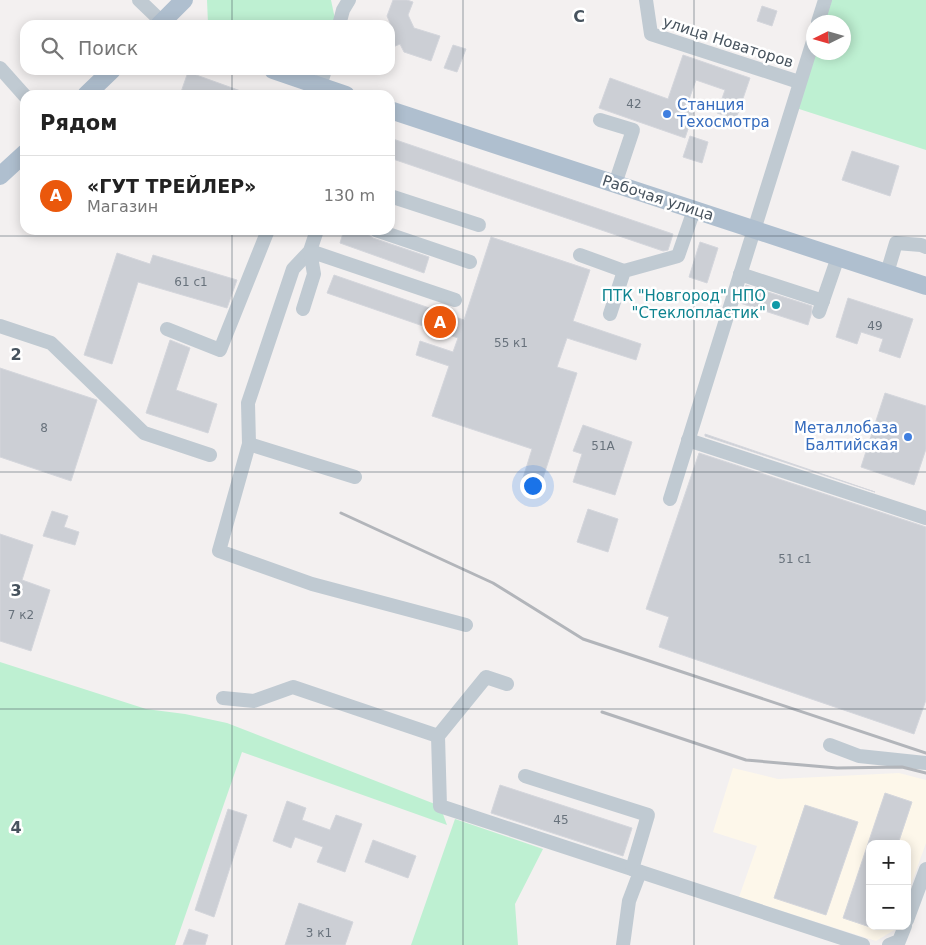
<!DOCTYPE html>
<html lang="ru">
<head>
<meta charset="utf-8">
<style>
	:root { --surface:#fff; --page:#f6f6f6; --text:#222; --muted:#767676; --line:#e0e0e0; --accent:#ea580c }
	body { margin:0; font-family:"DejaVu Sans",sans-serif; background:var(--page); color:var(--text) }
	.controls { position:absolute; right:15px; bottom:15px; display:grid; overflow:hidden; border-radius:10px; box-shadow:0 2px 12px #0003 }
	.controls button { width:45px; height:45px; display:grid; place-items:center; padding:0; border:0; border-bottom:1px solid var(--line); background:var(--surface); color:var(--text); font:25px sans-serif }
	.compass { position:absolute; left:806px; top:15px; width:45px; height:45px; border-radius:50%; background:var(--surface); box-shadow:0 2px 12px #0003; rotate:265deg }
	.you { position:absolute; left:532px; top:485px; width:18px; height:18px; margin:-12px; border:4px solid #fff; border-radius:50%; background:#1a73e8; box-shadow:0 0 0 8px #1a73e833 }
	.badge { display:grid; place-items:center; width:32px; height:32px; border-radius:50%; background:var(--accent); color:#fff; font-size:16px; font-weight:700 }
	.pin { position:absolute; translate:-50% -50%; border:2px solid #fff; box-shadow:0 1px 5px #0006 }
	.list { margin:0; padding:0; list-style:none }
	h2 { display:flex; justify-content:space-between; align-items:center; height:65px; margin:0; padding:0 20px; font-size:21px }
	h2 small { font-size:16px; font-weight:400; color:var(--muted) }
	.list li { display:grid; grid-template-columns:32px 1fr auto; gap:15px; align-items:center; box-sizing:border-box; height:80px; padding:0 20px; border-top:1px solid var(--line) }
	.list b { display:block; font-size:19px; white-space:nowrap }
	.list p { margin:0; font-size:16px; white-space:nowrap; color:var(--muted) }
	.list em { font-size:16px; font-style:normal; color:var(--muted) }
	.icon { flex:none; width:28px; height:28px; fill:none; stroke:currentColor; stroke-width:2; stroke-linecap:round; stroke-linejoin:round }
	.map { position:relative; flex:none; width:926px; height:945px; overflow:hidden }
	.search { position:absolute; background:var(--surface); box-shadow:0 2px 12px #0003; left:20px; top:20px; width:375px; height:55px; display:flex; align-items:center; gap:12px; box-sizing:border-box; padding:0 18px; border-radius:15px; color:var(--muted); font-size:19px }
	.panel { position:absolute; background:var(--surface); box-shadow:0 2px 12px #0003; left:20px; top:90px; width:375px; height:145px; border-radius:15px }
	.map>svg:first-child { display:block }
	.commercial { fill:#fdf7ea }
	.green { fill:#bef0d2 }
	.building { fill:#cccfd5; stroke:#d4d6dc }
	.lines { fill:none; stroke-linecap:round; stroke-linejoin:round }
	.minor { stroke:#c0cad2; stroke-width:14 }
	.major { stroke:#afbfcf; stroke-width:18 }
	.rail { stroke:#b2b5ba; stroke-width:3 }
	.grid { fill:none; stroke:#47535e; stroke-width:1; stroke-opacity:0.55 }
	.shop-dot { fill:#3f7fe0; stroke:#fff; stroke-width:2 }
	.culture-dot { fill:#0f9aa8; stroke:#fff; stroke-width:2 }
	.labels { text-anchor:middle; stroke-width:5; stroke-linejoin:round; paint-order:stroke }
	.number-label { font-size:12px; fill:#68727c }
	.street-label { font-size:15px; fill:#47535e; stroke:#fff }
	.shop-label { font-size:15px; fill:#366cbe; stroke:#fff; text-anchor:start }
	.culture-label { font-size:15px; fill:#0d838f; stroke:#fff; text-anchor:end }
	.grid-label { font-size:16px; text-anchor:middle; font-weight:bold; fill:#47535e; stroke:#fff; stroke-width:5; stroke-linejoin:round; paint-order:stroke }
</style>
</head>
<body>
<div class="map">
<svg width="926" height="945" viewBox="0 0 926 945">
	<rect width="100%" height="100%" fill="#f3f0f0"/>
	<path class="commercial" d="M733,768L778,779L899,773L926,780V843L907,896V844H870V926H897L896,929L876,941L739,897L757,846L713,832Z"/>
	<g class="green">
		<path d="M207,0H331L335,19L333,25H211L208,24Z"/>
		<path d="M831,0H926V150L796,108L814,53L844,52V22H823Z"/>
		<path d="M0,662L146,709L185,714L227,723L440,806L447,825L242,752L175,945H0Z"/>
		<path d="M455,819L543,849L515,904L518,945H411Z"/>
	</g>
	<g class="building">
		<path d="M393,0H407L413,2L408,15L414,28L440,36L431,61L404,52L400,44L393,47L390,41V23L387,16Z"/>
		<path d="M762,6L777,11L772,26L757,21Z"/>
		<path d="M453,45L466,49L457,72L444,68Z"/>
		<path d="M683,55L750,78L736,119L717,113L725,90L696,80L687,105L695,108L685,138L599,108L610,78L668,99Z"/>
		<path d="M188,72L249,94V95H180Z"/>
		<path d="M690,136L708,142L702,163L683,157Z"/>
		<path d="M390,138L673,234L668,250L663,251L390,158Z"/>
		<path d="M852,151L899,166L890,196L842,180Z"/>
		<path d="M344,230H355L369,235L373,238L429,257L424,273L340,243Z"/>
		<path d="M491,237L590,270L573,321L641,344L636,360L567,338L557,367L577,373L541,484L523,478L532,449L432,416L449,366L416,355L420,341L453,352L458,338L327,293L334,275L464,320Z"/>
		<path d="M700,242L718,248L707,283L689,277Z"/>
		<path d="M117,253L150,264L153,255L237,280L227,308L138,282L112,364L84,355Z"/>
		<path d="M746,285L812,306L811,315L808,325L740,303Z"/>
		<path d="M848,298L913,319L900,358L879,351L883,339L861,332L857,344L836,337Z"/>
		<path d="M170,340L190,348L176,390L217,404L208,433L146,413Z"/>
		<path d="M0,368L97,400L71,481L0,457Z"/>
		<path d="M885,393L926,406V449L914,485L861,467Z"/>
		<path d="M583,425L632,442L615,495L573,482L582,454L573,451Z"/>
		<path d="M705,434L875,492L705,436Z"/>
		<path d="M699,453L926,527V700L914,734L659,647L669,617L646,609Z"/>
		<path d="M588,509L618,519L608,552L577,542Z"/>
		<path d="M52,511L68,516L64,527L79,532L75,545L43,536Z"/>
		<path d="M0,534L33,545L22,580L50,590L31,651L0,641Z"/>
		<path d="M500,785L632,828L623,856L491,813Z"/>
		<path d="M885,793L912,802L898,844H870V927L843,918Z"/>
		<path d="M287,801L306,808L302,820L330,830L336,815L362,824L345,872L317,862L323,847L295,837L291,848L273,841Z"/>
		<path d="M805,805L858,822L826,915L774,898Z"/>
		<path d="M228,809L247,815L214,917L195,910Z"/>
		<path d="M373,840L416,856L408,878L365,862Z"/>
		<path d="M299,903L353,922L345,945H285Z"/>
		<path d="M189,929L208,935L205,945H183Z"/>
	</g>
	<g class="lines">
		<g class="minor">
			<path d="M139,0L162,22"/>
			<path d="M646,0L651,34L799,82"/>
			<path d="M818,22L825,0"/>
			<path d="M339,25L343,10L349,0"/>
			<path d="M0,68L25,96"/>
			<path d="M317,95L325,70"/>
			<path d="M600,120L633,130L615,184"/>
			<path d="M390,196L479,225"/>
			<path d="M317,230L310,251L293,269L248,403L249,444L219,551L312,584L466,625"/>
			<path d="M376,230L470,262"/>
			<path d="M580,255L624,271"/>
			<path d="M887,273L896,243L921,245L926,247"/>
			<path d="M740,274L823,301"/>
			<path d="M303,309L314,274L310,251L455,300"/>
			<path d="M819,312L838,257"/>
			<path d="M610,314L624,271L678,256L694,210"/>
			<path d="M0,326L51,343L144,433L210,455"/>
			<path d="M167,329L220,350L268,230"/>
			<path d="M688,440L926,518"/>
			<path d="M249,444L355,477"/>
			<path d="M670,499L814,38"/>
			<path d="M507,684L486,677L438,736L440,806L863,945"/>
			<path d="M223,698L254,701L293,687L438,736"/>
			<path d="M830,745L859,756L926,763"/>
			<path d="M525,776L648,815L632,869"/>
			<path d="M907,920L926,869"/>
			<path d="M623,945L629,901L640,872"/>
			<path d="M889,945L899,941L905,926"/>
		</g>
		<g class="major">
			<path d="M159,25L184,0"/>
			<path d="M273,70L346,95"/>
			<path d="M86,95L112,70"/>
			<path d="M390,110L926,286"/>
			<path d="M0,176L25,153"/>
		</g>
		<g class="rail">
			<path d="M341,513L493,583L583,639L926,753"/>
			<path d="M602,712L746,760L837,768L902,767L926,773"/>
		</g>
	</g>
	<path class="grid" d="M232,0V25M463,0V945M694,0V945M232,70V95M232,230V945M0,236H926M0,472H926M0,709H926"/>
	<g class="shop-dot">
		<circle cx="667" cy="114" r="5"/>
		<circle cx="908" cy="437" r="5"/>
	</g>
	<circle class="culture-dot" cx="776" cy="305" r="5"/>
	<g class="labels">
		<g class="number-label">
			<text x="634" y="108">42</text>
			<text x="191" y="286">61 с1</text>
			<text x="875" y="330">49</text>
			<text x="511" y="347">55 к1</text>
			<text x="44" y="432">8</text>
			<text x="603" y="450">51А</text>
			<text x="795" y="563">51 с1</text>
			<text x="21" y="619">7 к2</text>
			<text x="561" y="824">45</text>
			<text x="319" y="937">3 к1</text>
		</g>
		<g class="street-label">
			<text transform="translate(728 42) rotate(18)" y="5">улица Новаторов</text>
			<text transform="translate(658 198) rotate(18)" y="5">Рабочая улица</text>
		</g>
		<g class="shop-label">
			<text x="677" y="110">Станция<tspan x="677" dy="17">Техосмотра</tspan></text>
			<text x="898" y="433" text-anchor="end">Металлобаза<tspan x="898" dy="17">Балтийская</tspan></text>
		</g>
		<g class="culture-label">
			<text x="766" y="301">ПТК "Новгород" НПО<tspan x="766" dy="17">"Стеклопластик"</tspan></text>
		</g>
	</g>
	<g class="grid-label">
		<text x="579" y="22">C</text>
		<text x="16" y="360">2</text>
		<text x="16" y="596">3</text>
		<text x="16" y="833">4</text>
	</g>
</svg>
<div class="controls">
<button>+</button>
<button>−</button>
</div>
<svg class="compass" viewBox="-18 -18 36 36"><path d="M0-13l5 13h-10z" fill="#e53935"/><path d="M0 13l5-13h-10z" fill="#767676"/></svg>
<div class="you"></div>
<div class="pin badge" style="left:440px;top:322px">A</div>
<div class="search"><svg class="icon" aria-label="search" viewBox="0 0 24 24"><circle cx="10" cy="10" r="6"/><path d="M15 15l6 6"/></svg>Поиск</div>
<section class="panel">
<h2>Рядом<small></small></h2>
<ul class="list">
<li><span class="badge">A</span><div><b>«ГУТ ТРЕЙЛЕР»</b><p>Магазин</p></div><em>130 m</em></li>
</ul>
</section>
</div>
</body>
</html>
